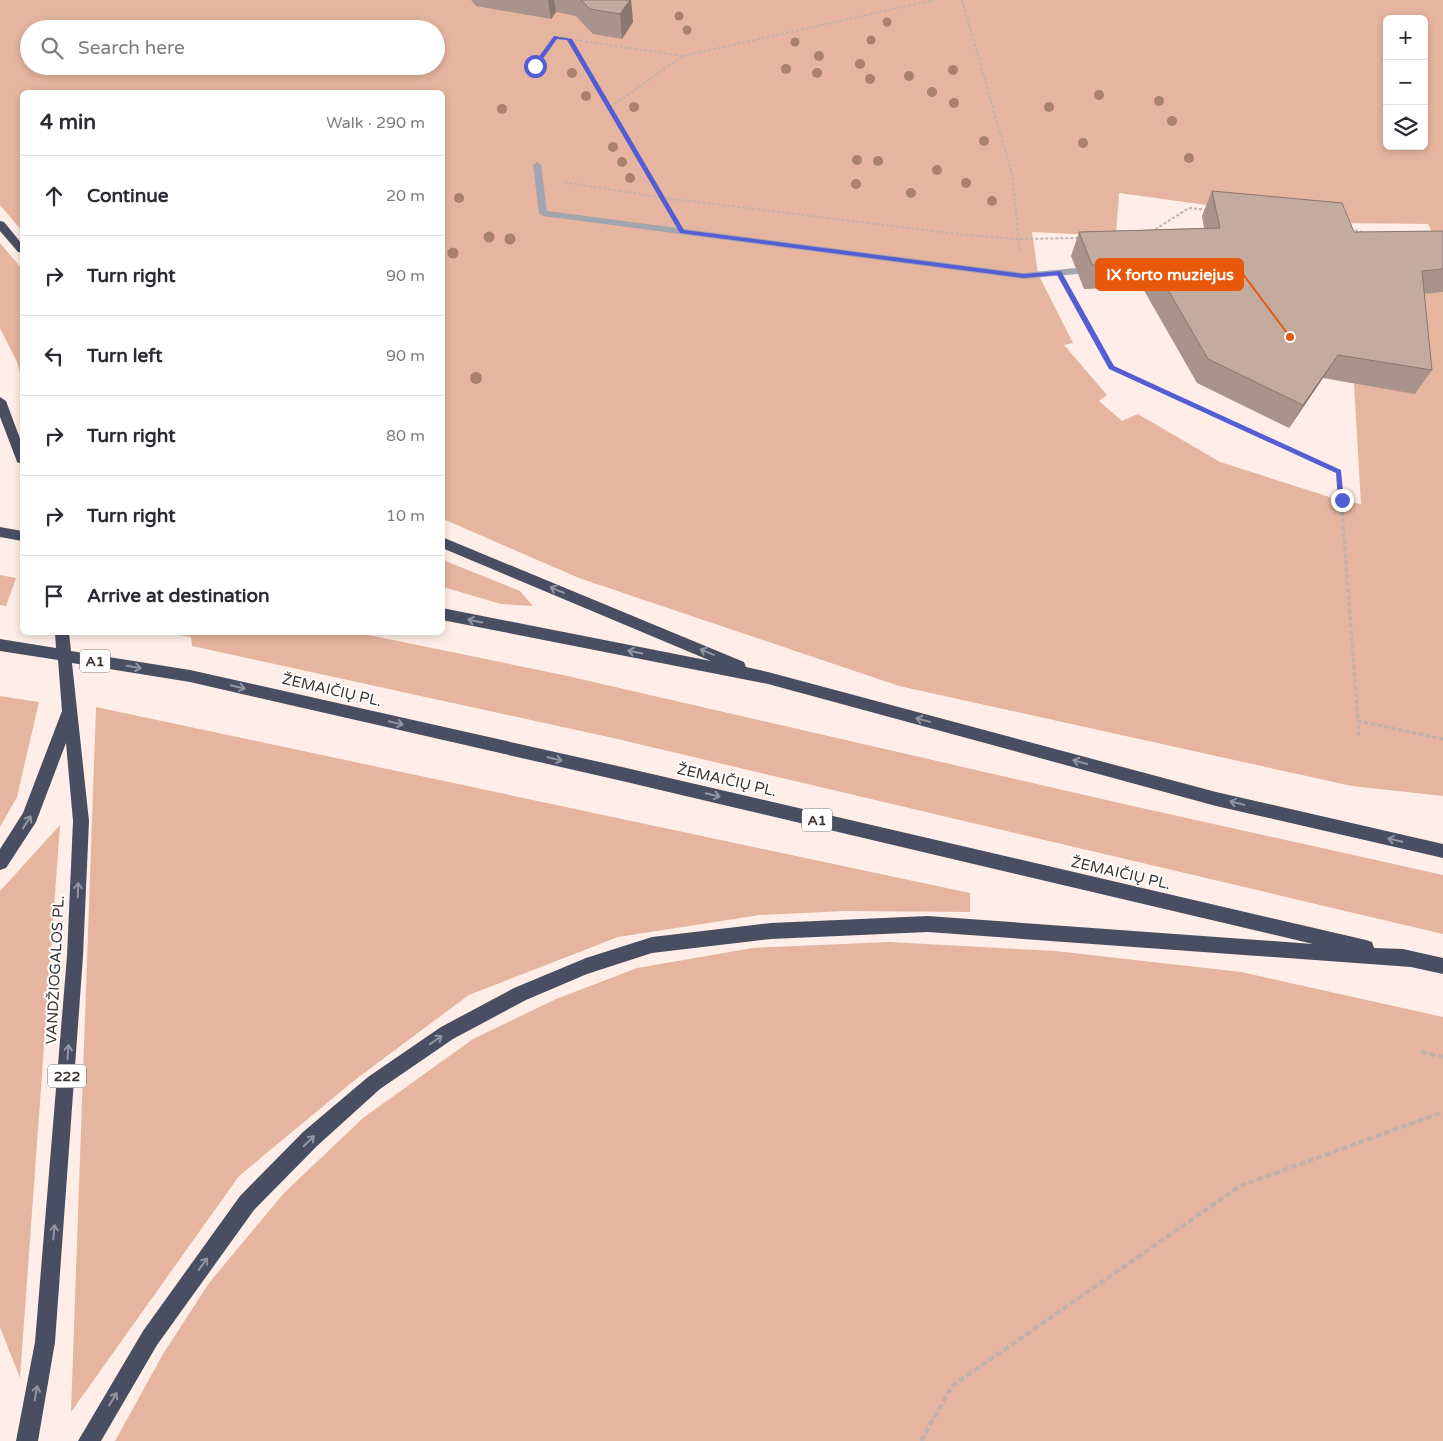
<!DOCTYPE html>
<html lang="en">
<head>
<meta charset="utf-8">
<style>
	:root { --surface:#fff; --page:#f7f7f7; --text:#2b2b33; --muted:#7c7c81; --line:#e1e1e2 }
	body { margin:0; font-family:"Varela Round",sans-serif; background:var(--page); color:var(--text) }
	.controls { position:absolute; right:15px; top:15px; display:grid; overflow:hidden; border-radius:8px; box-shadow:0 2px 8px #0003 }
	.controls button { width:45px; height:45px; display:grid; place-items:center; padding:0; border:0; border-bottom:1px solid var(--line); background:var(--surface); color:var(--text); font:25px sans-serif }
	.stop { position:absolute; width:15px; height:15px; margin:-11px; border:4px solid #555dd4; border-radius:50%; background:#fff }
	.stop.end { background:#555dd4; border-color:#fff; box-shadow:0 1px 5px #0008 }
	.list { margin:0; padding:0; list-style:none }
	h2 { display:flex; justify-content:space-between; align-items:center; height:65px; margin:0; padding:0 20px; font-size:21px }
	h2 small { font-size:16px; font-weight:400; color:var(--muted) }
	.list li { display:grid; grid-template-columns:32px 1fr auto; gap:15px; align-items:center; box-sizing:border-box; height:80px; padding:0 20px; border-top:1px solid var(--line) }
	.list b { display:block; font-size:19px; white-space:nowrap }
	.list em { font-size:16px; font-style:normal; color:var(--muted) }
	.icon { flex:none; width:28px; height:28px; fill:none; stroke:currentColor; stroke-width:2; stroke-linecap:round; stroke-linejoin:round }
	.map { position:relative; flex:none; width:1443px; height:1441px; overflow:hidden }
	.search { position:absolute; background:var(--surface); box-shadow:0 2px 8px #0003; left:20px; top:20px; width:425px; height:55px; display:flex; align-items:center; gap:12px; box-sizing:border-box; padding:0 18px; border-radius:28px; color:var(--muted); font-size:19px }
	.panel { position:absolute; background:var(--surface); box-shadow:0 2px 8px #0003; left:20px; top:90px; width:425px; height:545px; border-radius:8px }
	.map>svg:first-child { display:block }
	.green { fill:#e6b59f; fill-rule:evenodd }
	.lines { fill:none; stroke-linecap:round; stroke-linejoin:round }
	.path-far2 { stroke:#c1b2ac; stroke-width:2; stroke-dasharray:3 2; stroke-linecap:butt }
	.path-far1 { stroke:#c1b2ac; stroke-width:3; stroke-dasharray:4.5 2.5; stroke-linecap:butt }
	.path { stroke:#c1b2ac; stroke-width:4; stroke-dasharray:6 3; stroke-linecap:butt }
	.minor { fill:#a2a4ae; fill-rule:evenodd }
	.highway { fill:#4a4e62; fill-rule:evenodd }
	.tree { fill:#aa826c }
	.wall { fill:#a9938a }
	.shaded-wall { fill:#897870 }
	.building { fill:#c4aba0; stroke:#897870 }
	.oneway { stroke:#9295a1 }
	.route { fill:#555dd4 }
	.labels { text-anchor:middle; stroke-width:4; stroke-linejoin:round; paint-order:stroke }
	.shield { fill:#fff; stroke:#78706d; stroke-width:1 }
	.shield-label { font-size:14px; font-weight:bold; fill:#3e332f }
	.street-label { font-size:15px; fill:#3e332f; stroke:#fff }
	.leader { fill:none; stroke:#e8590c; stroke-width:2 }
	.callout-dot { fill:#e8590c; stroke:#fff; stroke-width:2 }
	.callout { fill:#e8590c; stroke:#e8590c; stroke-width:2 }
	.callout-label { font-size:16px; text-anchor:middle; font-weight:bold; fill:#fff }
</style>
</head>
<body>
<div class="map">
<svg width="1443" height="1441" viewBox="0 0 1443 1441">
	<rect width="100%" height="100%" fill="#feeee7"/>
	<g class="green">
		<path d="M0,0H1443V236H1434L1428,224L1337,223L1119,193L1116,236L1032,232L1038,274L1073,343L1064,345L1107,395L1099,401L1122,421L1138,414L1220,462L1342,501L1361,504L1354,384L1407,295L1443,292V796L1352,786L899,686L579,578L443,519L442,92H22V231L0,205ZM1387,19H1424V146H1387ZM29,29H436V66H29Z"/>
		<path d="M0,243L22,269V380L17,362L0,328Z"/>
		<path d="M443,560L520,591L533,606L501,604L443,587Z"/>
		<path d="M0,575L16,578L6,606L0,605Z"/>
		<path d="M168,633H359L563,675L1137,807L1443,875V934L613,738L192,646L191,637Z"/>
		<path d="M0,696L39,702L17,797L0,827Z"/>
		<path d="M96,707L970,893V912L845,911L760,915L618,937L469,995L356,1079L239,1176L71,1412Z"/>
		<path d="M60,825L20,1378L0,1327V891Z"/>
		<path d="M889,942L1055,951L1241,972L1443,1017V1441H115L163,1354L209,1283L284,1193L363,1118L473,1039L556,999L637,968L753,948Z"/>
	</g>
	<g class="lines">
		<g class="path-far2">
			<path d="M962,0L1012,174L1020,252"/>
			<path d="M569,39L610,107"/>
			<path d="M535,66L556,37L683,56L934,0"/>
			<path d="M564,182L664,198L967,235L1018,239L1079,238"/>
			<path d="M668,206L610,107L683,56"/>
			<path d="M1350,229L1366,233"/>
			<path d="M1151,232L1189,208L1208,210"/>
			<path d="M1071,296L1103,352"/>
		</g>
		<g class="path-far1">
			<path d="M1103,351L1112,367L1339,472L1358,721"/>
			<path d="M1359,736L1358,721L1443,739"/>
		</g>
		<g class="path">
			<path d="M1421,1052L1443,1057"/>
			<path d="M921,1441L952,1386L1240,1186L1443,1112"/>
		</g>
		<path class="minor" d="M537,162L541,165L547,211L1023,273L1077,268L1082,271L1077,274L1023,279L543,216L539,213L533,165Z"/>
		<g class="highway">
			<path d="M0,221L4,222L22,244V253L18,252L0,231Z"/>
			<path d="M0,397L6,401L22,444V464L17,462L16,459L0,417Z"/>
			<path d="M0,527L22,531V541L0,537Z"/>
			<path d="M442,537L744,662L746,667L768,672L1216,792L1443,844V858L1216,806L768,684L442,620V608L711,661L442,548Z"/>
			<path d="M55,632H69L71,651L190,670L622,767L1366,940L1372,942L1374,948L1403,949L1443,958V974L1411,967L928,932L771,939L652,953L587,974L526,1000L453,1039L380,1089L317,1146L254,1210L157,1345L101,1441H78L143,1331L240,1196L303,1132L368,1077L441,1027L514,988L586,958L652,937L771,923L928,916L1313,944L622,781L190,682L72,663L89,821L83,956L55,1342L38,1441H16L35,1342L67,956L73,821L66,743L36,822L6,868L0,870V849L23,813L62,711L58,660L0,651V639L56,648Z"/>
		</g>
	</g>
	<g class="tree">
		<circle cx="679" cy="16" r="4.5"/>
		<circle cx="887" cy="22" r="4.5"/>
		<circle cx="687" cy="30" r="4.5"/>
		<circle cx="871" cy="40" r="4.5"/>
		<circle cx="795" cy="42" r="4.5"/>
		<circle cx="819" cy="56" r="5"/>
		<circle cx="860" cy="64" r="5"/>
		<circle cx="786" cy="69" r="5"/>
		<circle cx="953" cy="70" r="5"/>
		<circle cx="572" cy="73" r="5"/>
		<circle cx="817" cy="73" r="5"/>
		<circle cx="909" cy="76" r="5"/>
		<circle cx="870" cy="79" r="5"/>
		<circle cx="932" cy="92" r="5"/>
		<circle cx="1099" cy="95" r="5"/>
		<circle cx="586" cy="96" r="5"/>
		<circle cx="1159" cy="101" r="5"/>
		<circle cx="954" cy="103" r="5"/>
		<circle cx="634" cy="107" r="5"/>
		<circle cx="1049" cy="107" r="5"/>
		<circle cx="502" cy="109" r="5"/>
		<circle cx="1172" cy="121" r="5"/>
		<circle cx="984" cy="141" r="5"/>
		<circle cx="1083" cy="143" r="5"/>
		<circle cx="613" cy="147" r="5"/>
		<circle cx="1189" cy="158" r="5"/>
		<circle cx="857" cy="160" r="5"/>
		<circle cx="878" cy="161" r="5"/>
		<circle cx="622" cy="162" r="5"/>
		<circle cx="937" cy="170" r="5"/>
		<circle cx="630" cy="178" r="5"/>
		<circle cx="966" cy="183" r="5"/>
		<circle cx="856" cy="184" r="5"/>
		<circle cx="911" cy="193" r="5"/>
		<circle cx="459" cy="198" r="5"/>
		<circle cx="992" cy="201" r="5"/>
		<circle cx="489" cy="237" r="5.5"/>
		<circle cx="510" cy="239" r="5.5"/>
		<circle cx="453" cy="253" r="5.5"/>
		<circle cx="476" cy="378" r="6"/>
	</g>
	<g class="wall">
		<path d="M471,0H631L633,22L622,39L593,34L576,16L556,12L551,19L476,6Z"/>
		<path d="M1212,191L1354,232L1443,231V292L1424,294L1432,370L1415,394L1323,378L1289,428L1197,383L1142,287L1084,289L1071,256L1079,232L1204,228L1202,216Z"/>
	</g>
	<g class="shaded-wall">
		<path d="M548,0H554L556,12L551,19Z"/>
		<path d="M630,0H631L633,22L622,39L620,14Z"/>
		<path d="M1338,355L1323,378L1289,428L1303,405Z"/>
	</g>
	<g class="building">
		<path d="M581,0H630L620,14L590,9Z"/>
		<path d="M1212,191L1342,203L1354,232L1443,231V269L1422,271L1432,370L1338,355L1303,405L1208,359L1152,262L1092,265L1079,232L1220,228Z"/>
	</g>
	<defs><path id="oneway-shaft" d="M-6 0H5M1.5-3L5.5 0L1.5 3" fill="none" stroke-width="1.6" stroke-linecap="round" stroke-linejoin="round" transform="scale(1.25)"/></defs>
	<g class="oneway">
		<use href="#oneway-shaft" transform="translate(557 590) rotate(-157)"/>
		<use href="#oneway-shaft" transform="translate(475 621) rotate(-169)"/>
		<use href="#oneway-shaft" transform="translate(635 652) rotate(-169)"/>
		<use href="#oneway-shaft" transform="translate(707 652) rotate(-157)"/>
		<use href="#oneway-shaft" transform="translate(134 667) rotate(9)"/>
		<use href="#oneway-shaft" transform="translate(238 687) rotate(13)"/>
		<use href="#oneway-shaft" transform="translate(923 720) rotate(-165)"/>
		<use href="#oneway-shaft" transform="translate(396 723) rotate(13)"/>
		<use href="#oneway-shaft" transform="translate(555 759) rotate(13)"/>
		<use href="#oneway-shaft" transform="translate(1080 762) rotate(-165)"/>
		<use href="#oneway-shaft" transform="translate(713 795) rotate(13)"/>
		<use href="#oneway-shaft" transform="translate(1237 803) rotate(-167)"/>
		<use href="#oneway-shaft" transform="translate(27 822) rotate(-58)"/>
		<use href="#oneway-shaft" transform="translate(1395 840) rotate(-167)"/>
		<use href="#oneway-shaft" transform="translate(78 890) rotate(-88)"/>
		<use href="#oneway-shaft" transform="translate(436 1040) rotate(-35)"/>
		<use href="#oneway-shaft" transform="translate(68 1052) rotate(-86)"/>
		<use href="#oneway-shaft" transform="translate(309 1141) rotate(-44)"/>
		<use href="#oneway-shaft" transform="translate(54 1232) rotate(-85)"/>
		<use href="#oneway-shaft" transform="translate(203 1264) rotate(-54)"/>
		<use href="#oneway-shaft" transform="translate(36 1393) rotate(-80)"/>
		<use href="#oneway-shaft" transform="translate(113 1399) rotate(-59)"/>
	</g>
	<path class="route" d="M554,36L572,39L684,230L1024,274L1061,271L1114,366L1341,470L1344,502L1338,500L1336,473L1109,369L1057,275L1024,278L680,233L567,40L557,39L537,67L532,66Z"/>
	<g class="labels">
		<g class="shield">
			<rect x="80" y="649.5" width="30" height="23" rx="4"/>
			<rect x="802" y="808.5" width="30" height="23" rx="4"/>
			<rect x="48" y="1064.5" width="38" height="23" rx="4"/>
		</g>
		<g class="shield-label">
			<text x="95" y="666">A1</text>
			<text x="817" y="825">A1</text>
			<text x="67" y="1081">222</text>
		</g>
		<g class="street-label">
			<text transform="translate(332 690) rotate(13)" y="5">ŽEMAIČIŲ PL.</text>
			<text transform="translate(727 780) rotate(13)" y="5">ŽEMAIČIŲ PL.</text>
			<text transform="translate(1121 873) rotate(13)" y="5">ŽEMAIČIŲ PL.</text>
			<text transform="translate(55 970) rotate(-87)" y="5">VANDŽIOGALOS PL.</text>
		</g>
	</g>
	<path class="leader" d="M1290 337L1243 274"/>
	<circle class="callout-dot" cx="1290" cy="337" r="5"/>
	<rect class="callout" x="1096" y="259" width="147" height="31" rx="5"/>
	<g class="callout-label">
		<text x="1170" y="280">IX forto muziejus</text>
	</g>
</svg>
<div class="controls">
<button>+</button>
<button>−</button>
<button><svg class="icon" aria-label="layers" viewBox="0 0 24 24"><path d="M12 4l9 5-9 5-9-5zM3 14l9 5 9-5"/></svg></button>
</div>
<div class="stop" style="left:535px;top:66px"></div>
<div class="stop end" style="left:1342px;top:500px"></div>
<div class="search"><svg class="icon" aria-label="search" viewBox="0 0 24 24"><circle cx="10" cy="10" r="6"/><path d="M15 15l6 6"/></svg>Search here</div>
<section class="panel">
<h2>4 min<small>Walk · 290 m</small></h2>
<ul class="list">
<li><svg class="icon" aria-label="ahead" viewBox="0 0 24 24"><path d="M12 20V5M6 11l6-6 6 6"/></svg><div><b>Continue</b></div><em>20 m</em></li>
<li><svg class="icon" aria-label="right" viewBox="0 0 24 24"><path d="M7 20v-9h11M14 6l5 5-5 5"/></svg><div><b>Turn right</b></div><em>90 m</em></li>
<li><svg class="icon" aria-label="left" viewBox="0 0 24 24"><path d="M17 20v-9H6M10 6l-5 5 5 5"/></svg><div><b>Turn left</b></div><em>90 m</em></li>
<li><svg class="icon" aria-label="right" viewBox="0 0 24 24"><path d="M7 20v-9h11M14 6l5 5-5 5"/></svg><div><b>Turn right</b></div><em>80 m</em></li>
<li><svg class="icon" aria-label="right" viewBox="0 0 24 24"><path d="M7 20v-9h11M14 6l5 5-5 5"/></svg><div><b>Turn right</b></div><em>10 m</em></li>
<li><svg class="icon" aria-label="arrive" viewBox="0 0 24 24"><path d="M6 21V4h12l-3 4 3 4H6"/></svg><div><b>Arrive at destination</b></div></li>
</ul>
</section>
</div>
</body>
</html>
